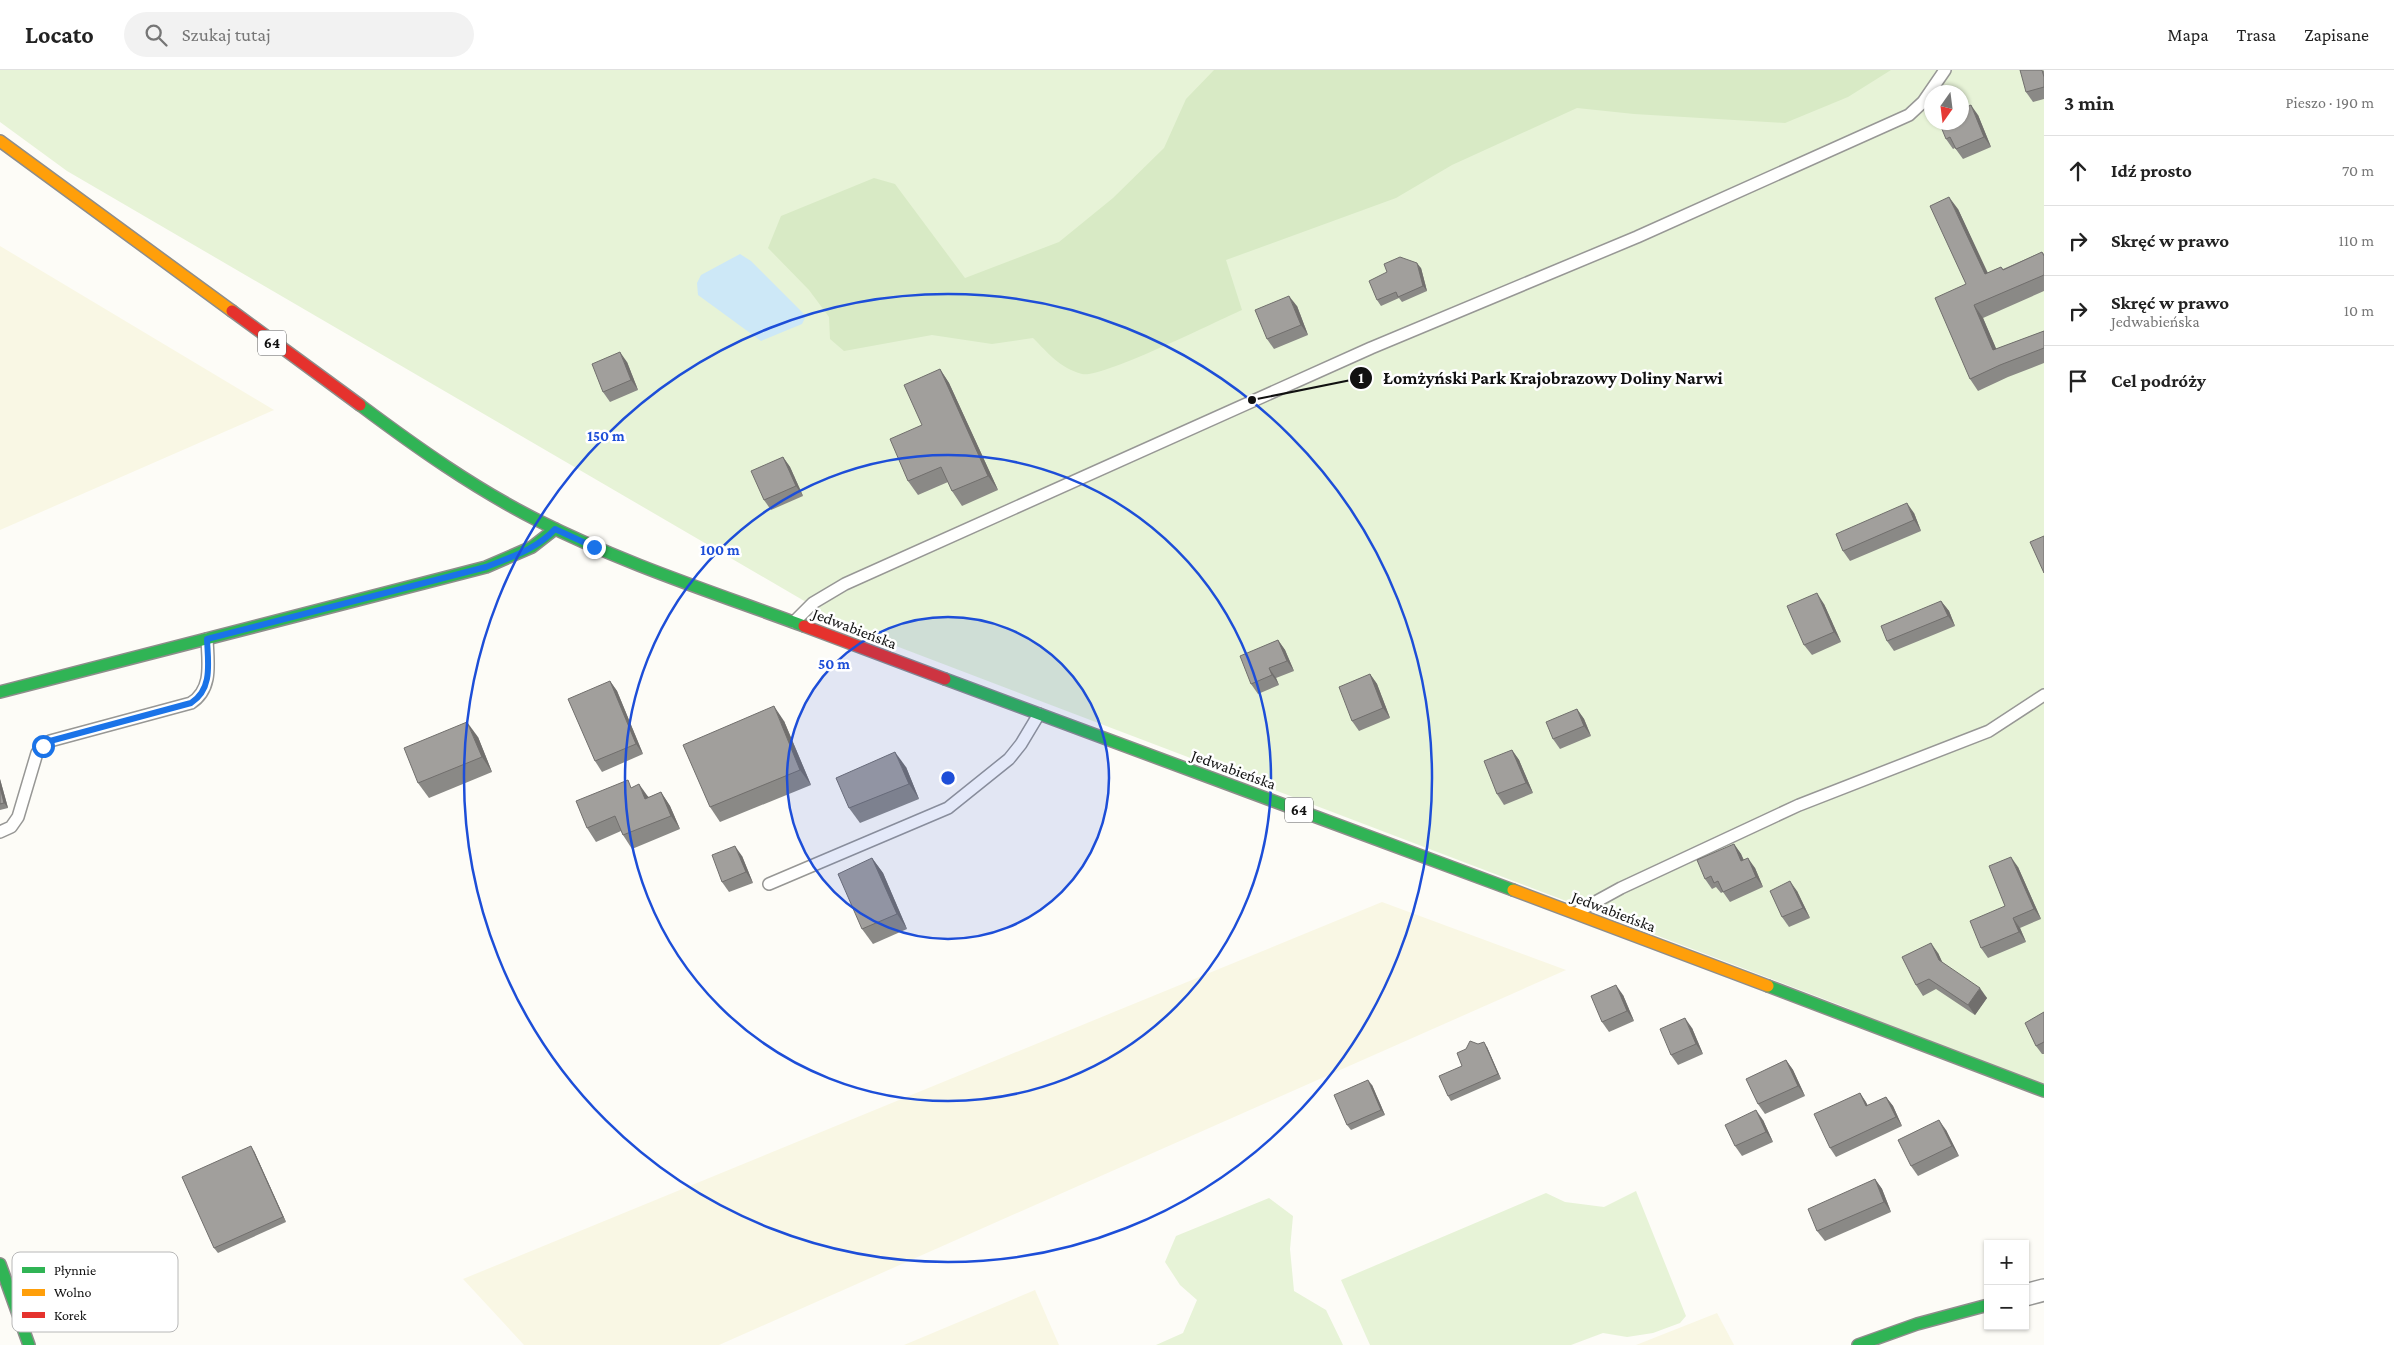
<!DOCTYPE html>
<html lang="pl">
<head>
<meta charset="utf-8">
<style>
	:root { --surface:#fff; --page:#f2f2f2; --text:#222; --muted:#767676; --line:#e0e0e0 }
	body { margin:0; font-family:"Crimson Pro",serif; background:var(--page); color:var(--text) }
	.controls { position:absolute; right:15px; bottom:15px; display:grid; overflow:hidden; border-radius:0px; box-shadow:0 1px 4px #0004 }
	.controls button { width:45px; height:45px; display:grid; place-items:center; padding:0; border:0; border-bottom:1px solid var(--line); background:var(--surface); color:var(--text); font:25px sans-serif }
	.compass { position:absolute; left:1924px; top:15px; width:45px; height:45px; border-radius:50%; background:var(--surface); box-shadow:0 1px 4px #0004; rotate:194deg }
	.stop { position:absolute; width:15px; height:15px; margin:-11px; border:4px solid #1a73e8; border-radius:50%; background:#fff }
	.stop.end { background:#1a73e8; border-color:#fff; box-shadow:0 1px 5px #0008 }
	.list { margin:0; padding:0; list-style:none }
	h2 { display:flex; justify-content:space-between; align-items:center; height:65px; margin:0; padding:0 20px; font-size:21px }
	h2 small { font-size:16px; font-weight:400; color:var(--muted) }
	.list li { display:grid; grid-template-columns:32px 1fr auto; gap:15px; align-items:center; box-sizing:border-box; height:70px; padding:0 20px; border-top:1px solid var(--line) }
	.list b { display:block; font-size:19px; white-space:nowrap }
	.list p { margin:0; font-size:16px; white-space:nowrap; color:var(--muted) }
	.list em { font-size:16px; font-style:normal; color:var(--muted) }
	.icon { flex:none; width:28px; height:28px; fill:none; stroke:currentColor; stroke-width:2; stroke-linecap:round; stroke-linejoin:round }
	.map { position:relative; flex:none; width:2044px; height:1275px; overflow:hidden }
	header { display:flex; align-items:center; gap:30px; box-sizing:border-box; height:70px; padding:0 25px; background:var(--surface); border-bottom:1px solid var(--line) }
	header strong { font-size:24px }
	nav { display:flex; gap:28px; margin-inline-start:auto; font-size:18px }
	.search { width:350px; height:45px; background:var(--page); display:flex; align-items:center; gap:12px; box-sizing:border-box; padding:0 18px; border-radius:28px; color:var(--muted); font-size:19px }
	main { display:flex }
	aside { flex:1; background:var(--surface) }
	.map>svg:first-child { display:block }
	.farmland { fill:#f9f7e4 }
	.green { fill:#e7f3d7; fill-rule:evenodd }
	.forest { fill:#d8eac5 }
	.water { fill:#cde8f7 }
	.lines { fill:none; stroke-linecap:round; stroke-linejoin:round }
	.lane-casing { stroke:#979795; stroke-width:14 }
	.street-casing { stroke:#979795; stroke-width:24 }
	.fast-casing { stroke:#8e8d8b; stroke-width:14 }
	.slow-casing { stroke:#8e8d8b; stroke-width:14 }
	.jam-casing { stroke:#8e8d8b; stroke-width:14 }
	.lane { stroke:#fffffe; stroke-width:11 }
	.street { stroke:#fffffe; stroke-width:21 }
	.fast { stroke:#30b455; stroke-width:11 }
	.slow { stroke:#ff9f0a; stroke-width:11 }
	.jam { stroke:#e5322d; stroke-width:11 }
	.wall { fill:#8a8986 }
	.shaded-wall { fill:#716f6d }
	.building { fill:#a19f9c; stroke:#716f6d }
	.route { stroke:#1a73e8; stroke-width:6 }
	.ring { fill:none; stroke:#1d4ed8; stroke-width:2.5 }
	.labels { text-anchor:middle; stroke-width:5; stroke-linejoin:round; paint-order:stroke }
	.shield { fill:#fff; stroke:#585858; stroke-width:1 }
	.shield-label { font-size:15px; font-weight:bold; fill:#111 }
	.street-label { font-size:16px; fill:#111; stroke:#fff }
	.key { fill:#fff; stroke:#b8b8b8; stroke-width:1 }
	.key-label { font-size:14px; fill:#111 }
	.centre { fill:#1d4ed8; stroke:#fff; stroke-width:2.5 }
	.ring-label { font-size:15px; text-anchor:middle; font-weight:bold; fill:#1d4ed8; stroke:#fff; stroke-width:5; stroke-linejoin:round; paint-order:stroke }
	.leader { fill:none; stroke:#111; stroke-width:2 }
	.callout-dot { fill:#111; stroke:#fff; stroke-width:2 }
	.mark-label { font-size:15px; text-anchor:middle; font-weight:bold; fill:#fff }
	.callout-label { font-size:18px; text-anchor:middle; font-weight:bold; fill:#111; stroke:#fff; stroke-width:5; stroke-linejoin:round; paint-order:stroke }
</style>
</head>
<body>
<header>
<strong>Locato</strong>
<div class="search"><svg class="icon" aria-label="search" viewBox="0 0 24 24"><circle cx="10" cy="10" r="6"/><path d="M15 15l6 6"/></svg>Szukaj tutaj</div>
<nav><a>Mapa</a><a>Trasa</a><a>Zapisane</a></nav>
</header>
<main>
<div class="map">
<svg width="2044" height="1275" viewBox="0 0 2044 1275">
	<rect width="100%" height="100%" fill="#fdfcf7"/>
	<g class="farmland">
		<path d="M0,176L274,340L0,460Z"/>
		<path d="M1382,832L1566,900L719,1275H524L463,1209Z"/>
		<path d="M1035,1220L1059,1275H904Z"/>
		<path d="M1717,1243L1734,1275H1636Z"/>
	</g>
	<g class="green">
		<path d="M0,0H2044V1028L1845,937L854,560L67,101L0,52ZM1932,22H1962V52H1932Z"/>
		<path d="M1636,1121L1686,1246L1680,1253L1653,1263L1627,1267L1603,1263L1571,1275H1370L1341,1210L1546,1123L1565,1132L1604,1137Z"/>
		<path d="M1269,1128L1293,1146L1290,1179L1294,1221L1326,1240L1343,1275H1156L1183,1263L1197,1230L1180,1215L1165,1192L1176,1166Z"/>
	</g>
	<path class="forest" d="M1214,0H1891L1848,27L1785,53L1634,44L1577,38L1452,95L1396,128L1226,190L1242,240C1217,251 1101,309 1082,304C1060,298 1048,283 1033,268L992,274L932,265L844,281L830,269L829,247L809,220L768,178L781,146L874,108L895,114L965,208L1059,172L1113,128L1164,78L1186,29Z"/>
	<path class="water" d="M740,184L751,191L806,246L802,254L761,271L698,225L697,213L701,205Z"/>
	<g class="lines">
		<g class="lane-casing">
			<g id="lane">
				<path d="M794,552L813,533L845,514L1371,278L1637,167L1909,45L1923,32L1945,0"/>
				<path d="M0,762L11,757L18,747L37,683L50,671L191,633C213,619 208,593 207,569"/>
				<path d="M769,814L948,738L1009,689L1021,674L1039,644"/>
				<path d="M1579,841L1621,818L1799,735L1989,661L2044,625"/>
			</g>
		</g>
		<g class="street-casing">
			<path id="street" d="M2025,1225L2044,1220"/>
		</g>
		<g class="fast-casing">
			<g id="fast">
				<path d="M360,335C416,377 474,418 537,450C622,493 715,523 804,556"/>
				<path d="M945,609L1513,820"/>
				<path d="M0,622L486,497L532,477L555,459"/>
				<path d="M1768,916L2044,1021"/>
				<path d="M0,1194L29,1275"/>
				<path d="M1858,1275L1917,1254L1988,1235"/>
			</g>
		</g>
		<g class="slow-casing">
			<g id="slow">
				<path d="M0,71L232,241"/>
				<path d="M1513,820L1768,916"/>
			</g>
		</g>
		<g class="jam-casing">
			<g id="jam">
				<path d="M232,241L360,335"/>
				<path d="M804,556L945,609"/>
			</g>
		</g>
		<use href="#lane" class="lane"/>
		<use href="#street" class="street"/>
		<use href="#fast" class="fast"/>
		<use href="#slow" class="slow"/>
		<use href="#jam" class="jam"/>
	</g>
	<g class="wall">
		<path d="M2044,0V29L2033,32L2026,22Z"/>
		<path d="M1978,45L1991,77L1963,89L1955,78L1953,79L1946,69Z"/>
		<path d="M1958,139L1987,203L2001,197L2003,199L2042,182L2044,184V221L1983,248L1996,279L2044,261V293L2008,307L1978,321L1970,309L1966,214Z"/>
		<path d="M1421,198L1427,221L1402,232L1399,228L1381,236L1377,230Z"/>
		<path d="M1297,236L1308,265L1274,279L1267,269Z"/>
		<path d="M627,292L638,320L610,332L603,322Z"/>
		<path d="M940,299L949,313L998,420L962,436L952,421L948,412L918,425L908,411L922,355Z"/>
		<path d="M783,387L790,397L803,426L771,440L764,430Z"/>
		<path d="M1914,443L1921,461L1850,491L1843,481Z"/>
		<path d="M1941,531L1949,541L1955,556L1894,581L1887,571Z"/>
		<path d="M1824,534L1841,572L1812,585L1804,575Z"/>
		<path d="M1278,570L1285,580L1294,601L1276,608L1279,615L1258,624L1251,614Z"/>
		<path d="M1370,604L1377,614L1390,648L1359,661L1352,651Z"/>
		<path d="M610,611L617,621L643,684L602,702L595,691Z"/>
		<path d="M1577,639L1584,649L1591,666L1560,679L1553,669Z"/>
		<path d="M784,651L811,715L720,752L710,737Z"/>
		<path d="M478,667L492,702L429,728L418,713Z"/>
		<path d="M1512,680L1519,690L1533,723L1504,735L1497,724Z"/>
		<path d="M906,697L919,729L860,753L849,738Z"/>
		<path d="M0,709L8,738L0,740Z"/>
		<path d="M633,717L649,727L661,722L670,736L680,759L632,779L623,765L621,761L596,772L587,758Z"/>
		<path d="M1734,774L1741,784L1744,790L1755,798L1763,817L1730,832L1723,822L1721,823L1716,817L1712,819L1705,809Z"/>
		<path d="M742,786L753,813L729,822L722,812Z"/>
		<path d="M872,788L883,803L907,859L873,874L862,859Z"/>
		<path d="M2018,797L2041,849L2020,858L2026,872L1988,888L1981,878L2005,836Z"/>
		<path d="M1797,821L1810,848L1789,857L1782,847Z"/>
		<path d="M1938,883L1942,892L1987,928L1975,945L1936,919L1923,926L1916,915Z"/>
		<path d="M1623,925L1634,951L1609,962L1602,952Z"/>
		<path d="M2044,942V984H2042L2036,976Z"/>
		<path d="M1692,958L1703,984L1678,995L1671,985Z"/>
		<path d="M1487,977L1501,1009L1451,1031L1448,1026L1462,996Z"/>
		<path d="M1786,990L1793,1000L1805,1026L1765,1044L1758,1034Z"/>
		<path d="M1372,1015L1385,1045L1351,1060L1347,1055Z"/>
		<path d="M1860,1023L1868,1036L1886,1027L1893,1036L1902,1056L1836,1087L1830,1078Z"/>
		<path d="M1763,1050L1773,1072L1742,1086L1735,1076Z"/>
		<path d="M1946,1060L1959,1086L1918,1106L1911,1096Z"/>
		<path d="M254,1081L286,1152L218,1183L214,1178Z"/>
		<path d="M1875,1109L1882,1119L1891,1142L1825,1171L1817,1161Z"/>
	</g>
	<g class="shaded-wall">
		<path d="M1971,35L1978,45L1991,77L1984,67Z"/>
		<path d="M1949,127L1958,139L1994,216L1985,204Z"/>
		<path d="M1417,193L1421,198L1427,221L1423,216Z"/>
		<path d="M1289,226L1297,236L1308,265L1301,255Z"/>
		<path d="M1974,235L1983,248L2002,292L1993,280Z"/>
		<path d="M620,282L627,292L638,320L631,310Z"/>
		<path d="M940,299L949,313L998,420L988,406Z"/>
		<path d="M783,387L790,397L803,426L796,416Z"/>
		<path d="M1907,433L1914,443L1921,461L1914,450Z"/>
		<path d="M1817,523L1824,534L1841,572L1834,562Z"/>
		<path d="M1941,531L1949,541L1955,556L1948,546Z"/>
		<path d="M1278,570L1285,580L1294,601L1287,591Z"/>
		<path d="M1269,598L1276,608L1279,615L1272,605Z"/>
		<path d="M1370,604L1377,614L1390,648L1383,638Z"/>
		<path d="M610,611L617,621L643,684L636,674Z"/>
		<path d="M774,636L784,651L811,715L800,700Z"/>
		<path d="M1577,639L1584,649L1591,666L1584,656Z"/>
		<path d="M467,652L478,667L492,702L482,687Z"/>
		<path d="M1512,680L1519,690L1533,723L1526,713Z"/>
		<path d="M895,682L906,697L919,729L909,714Z"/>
		<path d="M0,709L8,738L4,733L0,717Z"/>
		<path d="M639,714L649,728L645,729Z"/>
		<path d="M661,722L670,736L680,759L671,746Z"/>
		<path d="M1734,774L1741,784L1748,801L1741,791Z"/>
		<path d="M735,776L742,786L753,813L746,802Z"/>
		<path d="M2011,787L2018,797L2041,849L2034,839Z"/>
		<path d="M872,788L883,803L907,859L897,844Z"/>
		<path d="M1748,788L1755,798L1763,817L1756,807Z"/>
		<path d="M1790,811L1797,821L1810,848L1803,838Z"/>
		<path d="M2013,848L2020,858L2026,872L2019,862Z"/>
		<path d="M1931,873L1938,883L1946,900L1939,890Z"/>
		<path d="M1616,915L1623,925L1634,951L1627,941Z"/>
		<path d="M1980,918L1987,928L1975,945L1968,935Z"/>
		<path d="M1685,948L1692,958L1703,984L1696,974Z"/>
		<path d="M1484,972L1487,977L1501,1009L1498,1004Z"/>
		<path d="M1786,990L1793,1000L1805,1026L1798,1016Z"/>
		<path d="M1368,1010L1372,1015L1385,1045L1381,1040Z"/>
		<path d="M1860,1023L1866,1032L1872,1045L1866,1036Z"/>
		<path d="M1886,1027L1893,1036L1902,1056L1896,1047Z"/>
		<path d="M1756,1040L1763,1050L1773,1072L1766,1062Z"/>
		<path d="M1939,1050L1946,1060L1959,1086L1952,1076Z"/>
		<path d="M251,1076L254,1081L286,1152L283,1147Z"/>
		<path d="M1875,1109L1882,1119L1891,1142L1884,1132Z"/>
	</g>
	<g class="building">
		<path d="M2020,0H2042L2044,7V17L2026,22Z"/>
		<path d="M1971,35L1984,67L1956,79L1950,67L1946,69L1939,52H1962V39Z"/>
		<path d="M1949,127L1985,204L2001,197L2003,200L2042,182L2044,186V205L1974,235L1993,280L2044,261V278L2000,295L1970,309L1935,228L1966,214L1930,136Z"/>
		<path d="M1400,187L1417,193L1423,216L1398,227L1396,222L1377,230L1369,211L1387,202L1384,194Z"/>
		<path d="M1289,226L1301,255L1267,269L1255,240Z"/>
		<path d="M620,282L631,310L603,322L592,294Z"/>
		<path d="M940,299L988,406L952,421L941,397L908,411L890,369L922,355L904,315Z"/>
		<path d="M783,387L796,416L764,430L751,401Z"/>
		<path d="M1907,433L1914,450L1843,481L1836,464Z"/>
		<path d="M2044,466V503L2030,472Z"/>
		<path d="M1817,523L1834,562L1804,575L1787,536Z"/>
		<path d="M1941,531L1948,546L1887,571L1881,556Z"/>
		<path d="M1278,570L1287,591L1269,598L1272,605L1251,614L1240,586Z"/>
		<path d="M1370,604L1383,638L1352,651L1339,617Z"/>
		<path d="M610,611L636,674L595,691L568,629Z"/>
		<path d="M774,636L800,700L710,737L683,675Z"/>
		<path d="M1577,639L1584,656L1553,669L1546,652Z"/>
		<path d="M467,652L482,687L418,713L404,678Z"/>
		<path d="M1512,680L1526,713L1497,724L1484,691Z"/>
		<path d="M895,682L909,714L849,738L836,708Z"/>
		<path d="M628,710L631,718L639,714L645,729L661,722L671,746L623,765L615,746L587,758L576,731Z"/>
		<path d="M0,717L4,733L0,734Z"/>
		<path d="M1734,774L1741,791L1748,788L1756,807L1723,822L1718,811L1714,813L1711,806L1705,809L1697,790Z"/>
		<path d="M735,776L746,802L722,812L712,785Z"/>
		<path d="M2011,787L2034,839L2013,848L2019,862L1981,878L1970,851L2005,836L1989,796Z"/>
		<path d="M872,788L897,844L862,859L838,804Z"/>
		<path d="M1790,811L1803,838L1782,847L1770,821Z"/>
		<path d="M1931,873L1939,890L1980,918L1968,935L1929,909L1916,915L1902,887Z"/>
		<path d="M1616,915L1627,941L1602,952L1591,926Z"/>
		<path d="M2044,942V972L2036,976L2025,953Z"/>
		<path d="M1685,948L1696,974L1671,985L1660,959Z"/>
		<path d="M1470,971L1478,974L1484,972L1498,1004L1448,1026L1439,1006L1462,996L1457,983L1466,979Z"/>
		<path d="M1786,990L1798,1016L1758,1034L1746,1009Z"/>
		<path d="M1368,1010L1381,1040L1347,1055L1334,1025Z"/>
		<path d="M1860,1023L1866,1036L1886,1027L1896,1047L1830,1078L1814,1044Z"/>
		<path d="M1756,1040L1766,1062L1735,1076L1725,1055Z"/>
		<path d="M1939,1050L1952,1076L1911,1096L1898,1070Z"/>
		<path d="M251,1076L283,1147L214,1178L182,1107Z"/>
		<path d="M1875,1109L1884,1132L1817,1161L1808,1139Z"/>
	</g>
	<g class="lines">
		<path class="route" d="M43,676L50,671L191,633C213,619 208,593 207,569L486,497C511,487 537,479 555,459L594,477"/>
	</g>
	<circle cx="948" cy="708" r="161" fill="#1d4ed8" fill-opacity=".12"/>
	<g class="ring">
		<circle cx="948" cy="708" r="161"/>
		<circle cx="948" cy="708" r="323"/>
		<circle cx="948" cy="708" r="484"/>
	</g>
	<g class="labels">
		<g class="shield">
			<rect x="258" y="260.5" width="28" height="25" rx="4"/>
			<rect x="1285" y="727.5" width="28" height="25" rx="4"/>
		</g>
		<g class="shield-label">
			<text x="272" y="278">64</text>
			<text x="1299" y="745">64</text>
		</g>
		<g class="street-label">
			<text transform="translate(855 558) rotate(21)" y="6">Jedwabieńska</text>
			<text transform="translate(1234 699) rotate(20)" y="6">Jedwabieńska</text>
			<text transform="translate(1614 841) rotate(21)" y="6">Jedwabieńska</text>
		</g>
	</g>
	<rect x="12" y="1182" width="166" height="80" rx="8" class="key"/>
	<rect x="22" y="1197" width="23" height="6" fill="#30b455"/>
	<rect x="22" y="1219" width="23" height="7" fill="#ff9f0a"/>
	<rect x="22" y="1242" width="23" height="6" fill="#e5322d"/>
	<g class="key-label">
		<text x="54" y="1205">Płynnie</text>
		<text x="54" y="1227">Wolno</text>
		<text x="54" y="1250">Korek</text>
	</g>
	<circle cx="948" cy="708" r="8" class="centre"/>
	<g class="ring-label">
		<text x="606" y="371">150 m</text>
		<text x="720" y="485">100 m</text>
		<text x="834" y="599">50 m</text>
	</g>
	<path class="leader" d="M1252 330L1361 308"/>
	<g class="callout-dot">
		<circle cx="1252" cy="330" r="5"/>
		<circle cx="1361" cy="308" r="12"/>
	</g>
	<g class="mark-label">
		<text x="1361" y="313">1</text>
	</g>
	<g class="callout-label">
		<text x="1553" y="314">Łomżyński Park Krajobrazowy Doliny Narwi</text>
	</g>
</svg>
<div class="controls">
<button>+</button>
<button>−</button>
</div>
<svg class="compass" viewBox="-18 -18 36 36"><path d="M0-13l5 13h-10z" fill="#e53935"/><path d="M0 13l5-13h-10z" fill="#767676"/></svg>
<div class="stop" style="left:43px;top:676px"></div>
<div class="stop end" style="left:594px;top:477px"></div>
</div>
<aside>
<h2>3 min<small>Pieszo · 190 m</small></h2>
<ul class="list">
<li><svg class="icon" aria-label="ahead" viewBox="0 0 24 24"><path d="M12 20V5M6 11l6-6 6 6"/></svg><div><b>Idź prosto</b></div><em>70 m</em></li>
<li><svg class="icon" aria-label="right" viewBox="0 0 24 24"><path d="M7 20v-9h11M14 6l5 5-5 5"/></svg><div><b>Skręć w prawo</b></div><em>110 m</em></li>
<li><svg class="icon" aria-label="right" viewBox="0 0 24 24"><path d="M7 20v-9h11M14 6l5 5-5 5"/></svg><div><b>Skręć w prawo</b><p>Jedwabieńska</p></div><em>10 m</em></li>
<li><svg class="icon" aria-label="arrive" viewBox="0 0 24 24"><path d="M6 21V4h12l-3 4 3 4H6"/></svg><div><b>Cel podróży</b></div></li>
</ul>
</aside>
</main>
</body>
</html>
